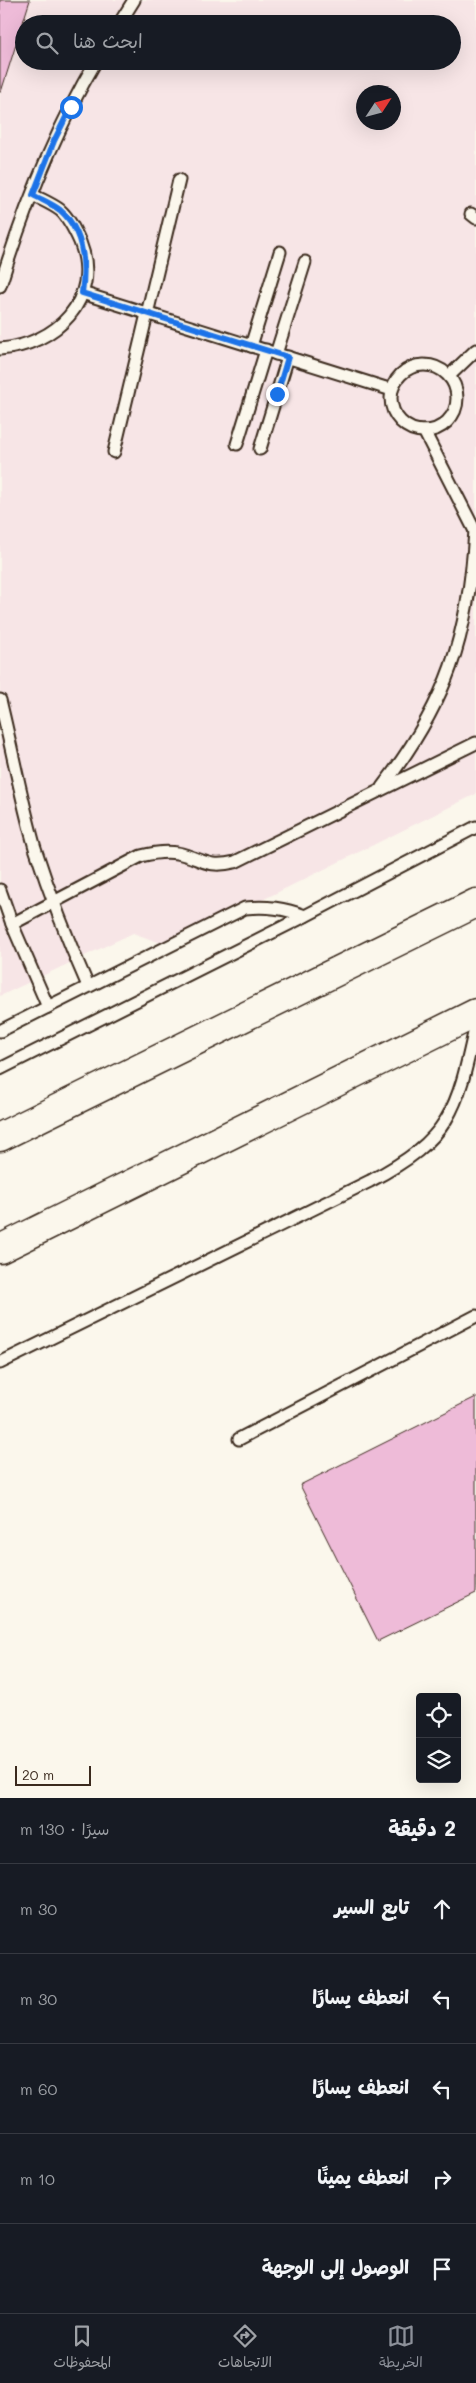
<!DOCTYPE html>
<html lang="ar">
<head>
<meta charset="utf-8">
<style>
	:root { --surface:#171b24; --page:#20242c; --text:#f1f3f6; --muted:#9ea1a6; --line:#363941; --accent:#8c9099 }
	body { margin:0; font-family:Mali,"Playpen Sans Arabic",sans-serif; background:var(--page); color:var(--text); direction:rtl }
	.controls { position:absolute; right:15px; bottom:15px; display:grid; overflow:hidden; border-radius:5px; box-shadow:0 5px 20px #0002 }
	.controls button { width:45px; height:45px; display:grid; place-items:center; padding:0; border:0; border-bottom:1px solid var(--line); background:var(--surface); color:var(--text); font:25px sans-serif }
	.compass { position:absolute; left:356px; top:85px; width:45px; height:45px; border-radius:50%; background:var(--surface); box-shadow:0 5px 20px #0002; rotate:54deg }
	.scale { position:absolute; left:15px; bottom:12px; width:76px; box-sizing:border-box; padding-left:5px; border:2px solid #3b2a1e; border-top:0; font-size:14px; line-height:18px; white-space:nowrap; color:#3b2a1e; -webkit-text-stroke:4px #fbf7ec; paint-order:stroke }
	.stop { position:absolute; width:15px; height:15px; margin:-11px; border:4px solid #1a73e8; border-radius:50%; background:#fff }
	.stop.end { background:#1a73e8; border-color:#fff; box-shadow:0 1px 5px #0008 }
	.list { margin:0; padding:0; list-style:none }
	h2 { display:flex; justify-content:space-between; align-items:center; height:65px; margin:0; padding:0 20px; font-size:21px }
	h2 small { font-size:16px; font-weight:400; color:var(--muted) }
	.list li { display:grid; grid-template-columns:32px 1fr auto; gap:15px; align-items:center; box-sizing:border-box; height:90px; padding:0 20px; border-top:1px solid var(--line) }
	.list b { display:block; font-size:19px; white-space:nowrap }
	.list em { font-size:16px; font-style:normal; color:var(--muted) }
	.icon { flex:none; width:28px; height:28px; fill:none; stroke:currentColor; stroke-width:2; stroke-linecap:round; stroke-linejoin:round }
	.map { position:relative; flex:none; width:476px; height:1798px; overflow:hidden; direction:ltr }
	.search { position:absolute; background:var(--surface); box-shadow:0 5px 20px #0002; left:15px; right:15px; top:15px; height:55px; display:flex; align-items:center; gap:12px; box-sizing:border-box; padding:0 18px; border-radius:28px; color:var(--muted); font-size:19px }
	.sheet { height:515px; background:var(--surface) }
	nav { display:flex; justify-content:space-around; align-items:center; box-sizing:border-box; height:70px; border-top:1px solid var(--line); background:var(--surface); font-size:14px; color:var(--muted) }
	nav a { display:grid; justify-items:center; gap:2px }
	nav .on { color:var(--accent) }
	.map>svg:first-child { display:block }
	.built { fill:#f7e5e6; fill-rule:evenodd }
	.building { fill:#eebbd8; stroke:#3b2a1e }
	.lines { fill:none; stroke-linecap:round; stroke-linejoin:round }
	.service-casing { stroke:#3b2a1e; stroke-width:15 }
	.primary-casing { stroke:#3b2a1e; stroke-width:31 }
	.service { stroke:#fbf7ec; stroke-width:11 }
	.primary { stroke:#fbf7ec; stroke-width:28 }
	.route { stroke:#1a73e8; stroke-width:6 }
</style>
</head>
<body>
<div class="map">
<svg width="476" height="1798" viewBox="0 0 476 1798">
	<rect width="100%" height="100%" fill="#fbf7ec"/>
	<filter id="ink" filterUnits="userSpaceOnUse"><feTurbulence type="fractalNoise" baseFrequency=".02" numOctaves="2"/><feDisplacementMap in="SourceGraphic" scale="10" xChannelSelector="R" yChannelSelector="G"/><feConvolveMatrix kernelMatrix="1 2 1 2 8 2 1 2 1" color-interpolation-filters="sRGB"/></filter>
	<g filter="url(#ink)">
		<path class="built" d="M0,0H476V794L169,946L133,933L0,996ZM24,24H452V61H24ZM364,92H394V122H364Z"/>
		<g class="building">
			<path d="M0,0H30L1,92H0Z"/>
			<path d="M476,1397V1593L378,1641L300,1485Z"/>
		</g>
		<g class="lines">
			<g class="service-casing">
				<g id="service">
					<path d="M119,24L134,0"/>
					<path d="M471,214L476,218"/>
					<path d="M0,286C24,208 55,131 96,61"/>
					<path d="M82,293L392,390"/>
					<path d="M251,346L280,252"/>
					<path d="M0,349C55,345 103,300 80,242C75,231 69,218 60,210C52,204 42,200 33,195"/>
					<path d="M276,354L305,262"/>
					<circle cx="424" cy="398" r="33"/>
					<path d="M450,375L476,350"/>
					<path d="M424,431L476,533"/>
					<path d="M237,444L266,350"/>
					<path d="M260,449L288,357"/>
					<path d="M114,452L179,180"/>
					<path d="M0,700C12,749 21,799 35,848C50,895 68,941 88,986"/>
					<path d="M382,787C447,703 469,636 475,530"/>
					<path d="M0,890L12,924L48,1007"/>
					<path d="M12,924L141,856C153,853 164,851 177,853C202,858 206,869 235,862L476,743"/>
					<path d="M0,1031L245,908C267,906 284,908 305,916"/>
					<path d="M0,1069L305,916L476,827"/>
					<path d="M0,1363L370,1181C452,1138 457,1110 476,1024"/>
					<path d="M239,1439L476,1316"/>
				</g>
			</g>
			<g class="primary-casing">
				<g id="primary">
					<path d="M0,1137L476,903"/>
					<path d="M0,1249L476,1013"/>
				</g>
			</g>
			<use href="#service" class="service"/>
			<use href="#primary" class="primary"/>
		</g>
	</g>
	<g class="lines" filter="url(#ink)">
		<path class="route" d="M71,107L54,141L33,195C42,200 52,204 60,210C84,231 86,264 82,293L288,357L277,394"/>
	</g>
</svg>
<div class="controls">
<button><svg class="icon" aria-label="locate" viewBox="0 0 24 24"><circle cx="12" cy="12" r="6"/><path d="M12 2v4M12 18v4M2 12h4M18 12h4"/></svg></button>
<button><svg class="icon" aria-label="layers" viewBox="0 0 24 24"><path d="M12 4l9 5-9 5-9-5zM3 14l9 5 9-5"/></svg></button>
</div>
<svg class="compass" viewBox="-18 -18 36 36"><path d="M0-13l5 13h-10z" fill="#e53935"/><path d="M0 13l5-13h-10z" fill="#9ea1a6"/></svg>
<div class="scale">20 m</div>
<div class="stop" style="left:71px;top:107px"></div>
<div class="stop end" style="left:277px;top:394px"></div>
<div class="search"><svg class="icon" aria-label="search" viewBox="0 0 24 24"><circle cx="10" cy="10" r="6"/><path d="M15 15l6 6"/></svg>ابحث هنا</div>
</div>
<section class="sheet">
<h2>2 دقيقة<small>سيرًا · 130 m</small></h2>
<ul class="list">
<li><svg class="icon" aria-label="ahead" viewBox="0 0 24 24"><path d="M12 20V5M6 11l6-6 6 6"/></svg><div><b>تابع السير</b></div><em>30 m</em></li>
<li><svg class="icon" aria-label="left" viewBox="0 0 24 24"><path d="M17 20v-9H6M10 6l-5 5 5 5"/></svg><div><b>انعطف يسارًا</b></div><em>30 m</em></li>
<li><svg class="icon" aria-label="left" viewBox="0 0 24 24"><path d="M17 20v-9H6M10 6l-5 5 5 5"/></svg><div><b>انعطف يسارًا</b></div><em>60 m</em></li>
<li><svg class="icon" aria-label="right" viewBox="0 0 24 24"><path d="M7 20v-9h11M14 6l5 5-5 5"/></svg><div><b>انعطف يمينًا</b></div><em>10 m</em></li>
<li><svg class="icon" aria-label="arrive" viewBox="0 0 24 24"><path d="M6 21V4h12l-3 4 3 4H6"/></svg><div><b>الوصول إلى الوجهة</b></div></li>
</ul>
</section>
<nav>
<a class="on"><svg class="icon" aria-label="map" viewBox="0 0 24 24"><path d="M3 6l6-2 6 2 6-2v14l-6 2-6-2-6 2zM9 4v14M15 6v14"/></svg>الخريطة</a>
<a><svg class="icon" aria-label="directions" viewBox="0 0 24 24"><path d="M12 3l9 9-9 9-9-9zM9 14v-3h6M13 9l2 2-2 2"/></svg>الاتجاهات</a>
<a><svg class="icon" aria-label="saved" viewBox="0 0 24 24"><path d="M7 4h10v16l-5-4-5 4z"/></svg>المحفوظات</a>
</nav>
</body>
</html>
